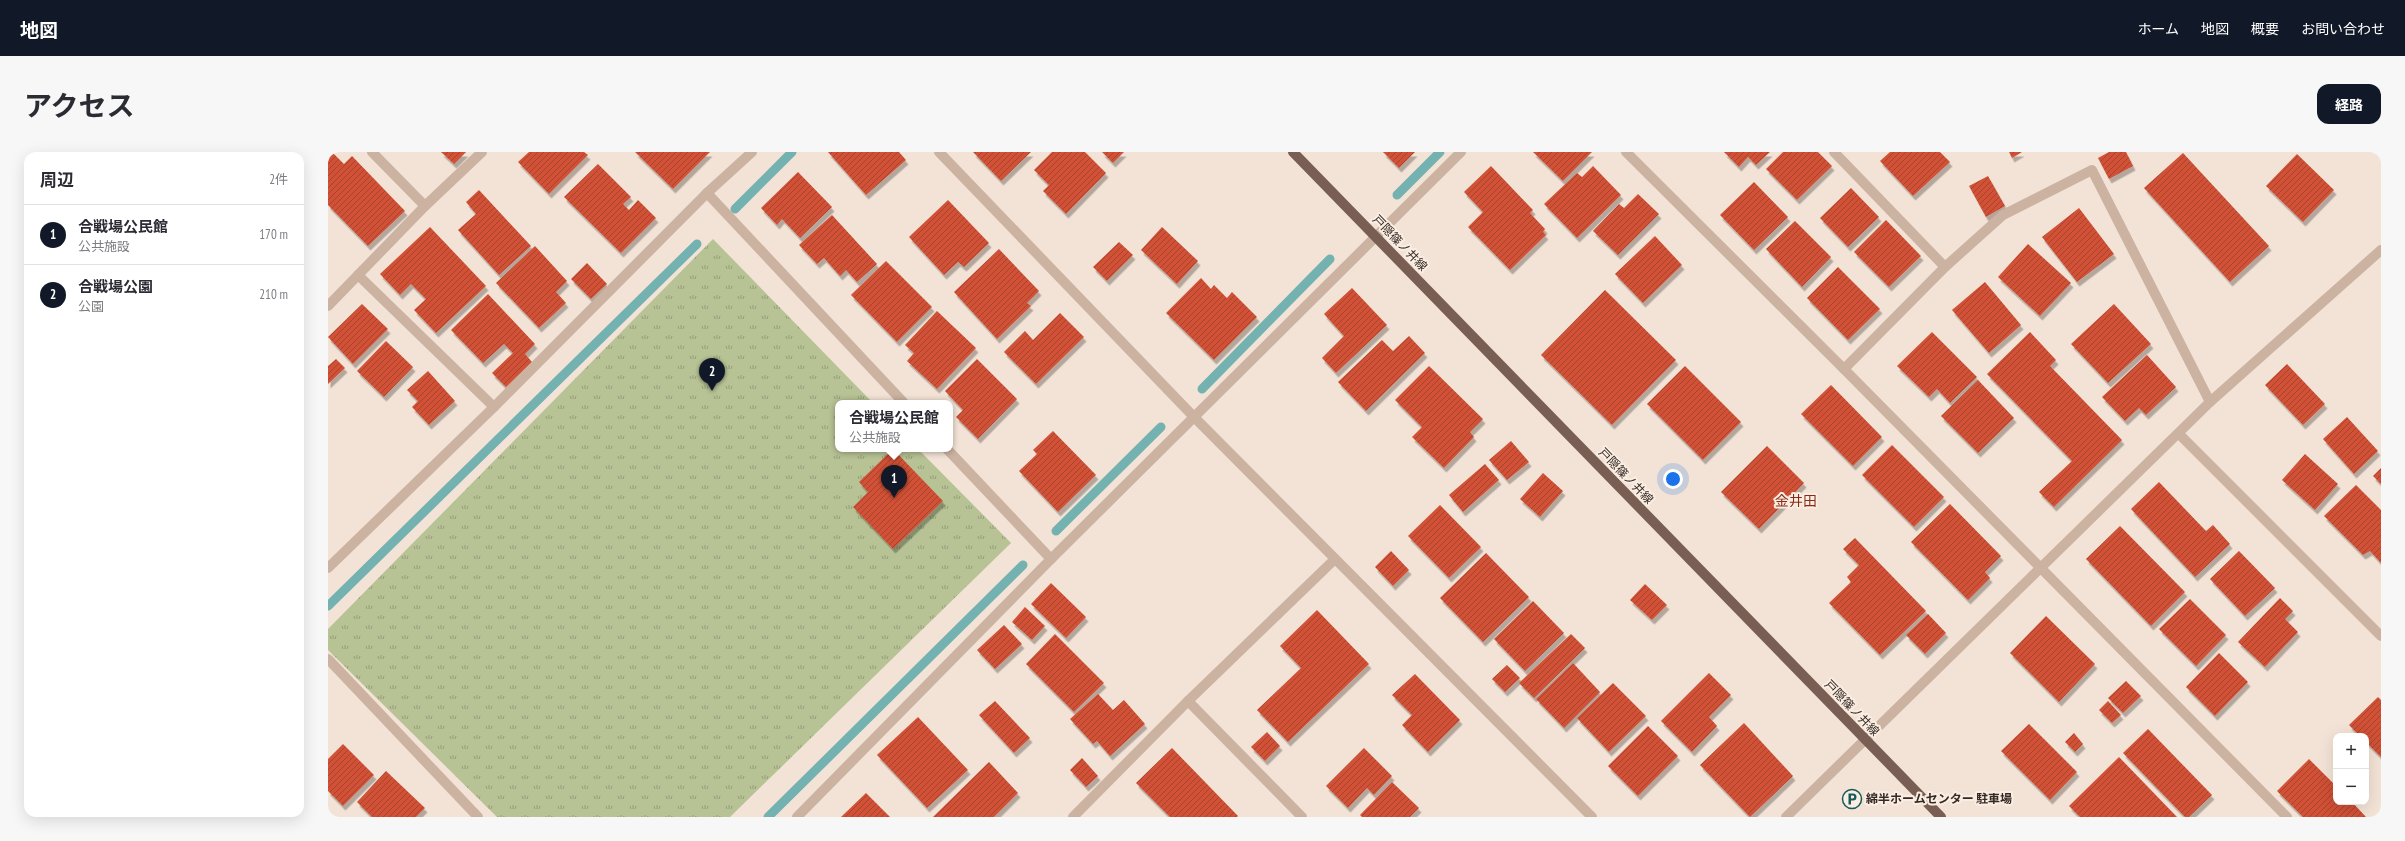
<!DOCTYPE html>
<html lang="ja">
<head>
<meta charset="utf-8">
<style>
	:root { --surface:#fff; --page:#f7f7f7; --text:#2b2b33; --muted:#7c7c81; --line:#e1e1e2; --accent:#111827 }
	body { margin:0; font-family:"PT Sans Narrow","Noto Sans JP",sans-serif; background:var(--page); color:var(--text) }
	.controls { position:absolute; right:12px; bottom:12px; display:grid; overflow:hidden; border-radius:8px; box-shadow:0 4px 16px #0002 }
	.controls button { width:36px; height:36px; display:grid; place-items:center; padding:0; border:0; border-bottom:1px solid var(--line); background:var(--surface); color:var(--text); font:20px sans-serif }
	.you { position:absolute; left:1345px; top:327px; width:14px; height:14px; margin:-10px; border:3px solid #fff; border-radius:50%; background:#1a73e8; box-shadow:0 0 0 6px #1a73e833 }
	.badge { display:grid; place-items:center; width:26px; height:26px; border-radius:50%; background:var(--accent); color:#fff; font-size:13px; font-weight:700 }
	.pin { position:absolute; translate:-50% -33px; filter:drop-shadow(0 1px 2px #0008) }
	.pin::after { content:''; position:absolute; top:21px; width:14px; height:12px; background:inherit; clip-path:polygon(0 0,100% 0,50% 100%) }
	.popup { position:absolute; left:507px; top:248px; width:118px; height:52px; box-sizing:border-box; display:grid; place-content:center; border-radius:8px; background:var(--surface); filter:drop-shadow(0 1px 3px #0005); font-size:13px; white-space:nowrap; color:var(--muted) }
	.popup b { font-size:15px; color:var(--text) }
	.popup::after { content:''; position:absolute; left:50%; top:100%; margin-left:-8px; border:8px solid transparent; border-top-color:var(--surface) }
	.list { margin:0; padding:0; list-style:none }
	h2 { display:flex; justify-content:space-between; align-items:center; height:52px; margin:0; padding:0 16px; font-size:17px }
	h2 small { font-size:13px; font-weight:400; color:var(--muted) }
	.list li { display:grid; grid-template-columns:26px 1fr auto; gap:12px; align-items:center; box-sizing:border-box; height:60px; padding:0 16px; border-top:1px solid var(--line) }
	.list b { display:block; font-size:15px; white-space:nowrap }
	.list p { margin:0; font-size:13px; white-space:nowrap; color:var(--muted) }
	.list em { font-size:13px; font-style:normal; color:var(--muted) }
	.map { position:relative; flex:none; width:2053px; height:665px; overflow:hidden; border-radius:12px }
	header { display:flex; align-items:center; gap:24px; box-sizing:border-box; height:56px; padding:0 20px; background:var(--accent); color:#fff }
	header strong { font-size:19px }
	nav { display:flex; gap:22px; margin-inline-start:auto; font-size:14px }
	.intro { display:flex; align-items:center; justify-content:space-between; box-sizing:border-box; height:96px; padding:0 24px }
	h1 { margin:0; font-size:28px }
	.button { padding:10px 18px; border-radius:12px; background:var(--accent); color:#fff; font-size:14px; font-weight:700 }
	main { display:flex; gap:24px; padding:0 24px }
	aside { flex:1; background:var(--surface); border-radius:12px; box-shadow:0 4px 16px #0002 }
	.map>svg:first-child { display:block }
	.park { fill:url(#park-tufts) }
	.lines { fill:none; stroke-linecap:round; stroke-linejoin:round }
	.stream { stroke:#73b2b0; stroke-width:9 }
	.building { fill:url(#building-hatch); filter:url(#shadow) }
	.minor { stroke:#cbb2a1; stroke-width:10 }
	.primary { stroke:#795e54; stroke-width:10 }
	.labels { text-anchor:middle; stroke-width:4; stroke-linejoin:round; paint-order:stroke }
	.street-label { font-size:12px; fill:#352925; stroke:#faeee2 }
	.poi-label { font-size:12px; font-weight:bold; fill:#352925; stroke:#faeee2; text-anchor:start }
	.quarter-label { font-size:14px; fill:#8b2b17; stroke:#faeee2 }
</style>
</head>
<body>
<header>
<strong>地図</strong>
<nav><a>ホーム</a><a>地図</a><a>概要</a><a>お問い合わせ</a></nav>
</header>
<div class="intro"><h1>アクセス</h1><a class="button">経路</a></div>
<main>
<aside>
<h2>周辺<small>2件</small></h2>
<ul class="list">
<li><span class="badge">1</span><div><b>合戦場公民館</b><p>公共施設</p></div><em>170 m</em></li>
<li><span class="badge">2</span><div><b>合戦場公園</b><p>公園</p></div><em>210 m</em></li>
</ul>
</aside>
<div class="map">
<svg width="2053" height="665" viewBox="0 0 2053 665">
	<defs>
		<pattern id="park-tufts" width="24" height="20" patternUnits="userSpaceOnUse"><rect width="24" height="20" fill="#b7c395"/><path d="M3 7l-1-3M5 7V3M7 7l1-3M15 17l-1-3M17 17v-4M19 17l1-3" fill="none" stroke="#969e79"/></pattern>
		<pattern id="building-hatch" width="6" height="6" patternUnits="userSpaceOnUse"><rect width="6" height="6" fill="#d05136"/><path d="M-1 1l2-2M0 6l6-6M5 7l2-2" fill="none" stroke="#aa432d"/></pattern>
		<filter id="shadow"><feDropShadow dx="2.5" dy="4.5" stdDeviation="0" flood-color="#0004"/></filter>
	</defs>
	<rect width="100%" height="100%" fill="#f3e3d6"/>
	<path class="park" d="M385,87L545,251H510V297H590L683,391L402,665H169L0,498V477Z"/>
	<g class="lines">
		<g class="stream">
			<path d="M1069,43L1112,0"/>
			<path d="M407,57L464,0"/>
			<path d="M874,237L1002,107"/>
			<path d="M728,379L833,275"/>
			<path d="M0,454L369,92"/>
			<path d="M440,665L695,413"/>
		</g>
	</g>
	<g class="building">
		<path d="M0,0H4L16,12L24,4L77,59L40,94L0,53Z"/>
		<path d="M113,0H138L126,12Z"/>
		<path d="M201,0H256L260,3L221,42L190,10Z"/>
		<path d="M307,0H382L345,37Z"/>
		<path d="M500,0H571L578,8L538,43Z"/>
		<path d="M645,0H703L673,29Z"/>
		<path d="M724,0H757L778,21L738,62L715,39L721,33L706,18Z"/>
		<path d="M774,0H796L785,11Z"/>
		<path d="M1055,0H1087L1071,16Z"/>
		<path d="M1205,0H1264L1235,29Z"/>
		<path d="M1396,0H1442L1428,13L1420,5L1411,15Z"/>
		<path d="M1455,0H1490L1504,14L1469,48L1438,17Z"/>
		<path d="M1562,0H1612L1622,10L1585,44L1552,9Z"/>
		<path d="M1681,0H1694L1684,6Z"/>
		<path d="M1781,0H1798L1805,14L1781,27L1770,6Z"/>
		<path d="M1855,1L1941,94L1902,130L1816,36Z"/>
		<path d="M1969,2L2006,38L1975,70L1938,34Z"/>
		<path d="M270,12L303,45L295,52L301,58L310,48L328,66L293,101L236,45Z"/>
		<path d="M1163,14L1205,58L1202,61L1217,77L1215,80L1218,83L1182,118L1140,75L1155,60L1136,40Z"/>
		<path d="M1265,14L1293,43L1249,86L1216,52L1249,21L1254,25Z"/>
		<path d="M470,20L504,55L472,86L454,67L449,73L433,56Z"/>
		<path d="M1660,24L1677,54L1658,65L1641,34Z"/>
		<path d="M1426,30L1460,65L1426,98L1392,63Z"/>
		<path d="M1523,36L1551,65L1520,95L1492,66Z"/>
		<path d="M151,38L203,94L171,123L130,78L148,62L138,50Z"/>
		<path d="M1310,42L1331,62L1290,103L1265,79L1291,52L1296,56Z"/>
		<path d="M620,48L661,91L636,115L630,110L616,123L581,85Z"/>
		<path d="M1751,56L1786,102L1749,130L1714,85Z"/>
		<path d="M504,63L549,112L529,130L518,118L512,124L496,106L489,112L471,93Z"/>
		<path d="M1558,68L1593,104L1561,135L1526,100Z"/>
		<path d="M1467,69L1503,105L1474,135L1438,97Z"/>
		<path d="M102,75L158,134L108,181L86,158L98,147L83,132L72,143L52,122Z"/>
		<path d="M834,75L870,109L849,132L813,98Z"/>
		<path d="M1327,84L1354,113L1315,151L1287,122Z"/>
		<path d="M791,90L805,103L779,129L765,115Z"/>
		<path d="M1700,92L1743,131L1712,164L1670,125Z"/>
		<path d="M207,94L239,129L228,140L238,151L211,176L168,131Z"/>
		<path d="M671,97L711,139L699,151L703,154L669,187L626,140Z"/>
		<path d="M558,109L604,155L569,190L523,143Z"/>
		<path d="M259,111L279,132L263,147L243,127Z"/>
		<path d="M1510,115L1552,157L1520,188L1479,146Z"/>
		<path d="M873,126L883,137L886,133L899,146L904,140L929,165L886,208L838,161Z"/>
		<path d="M1657,130L1693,173L1661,201L1624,158Z"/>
		<path d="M1024,136L1059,173L1008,221L994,206L1016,184L996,162Z"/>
		<path d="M1277,138L1348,208L1284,273L1213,203Z"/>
		<path d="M160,142L207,192L197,202L204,210L178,235L164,221L185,201L176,192L155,211L123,178Z"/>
		<path d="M34,152L60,177L25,212L0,185Z"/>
		<path d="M1786,152L1823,192L1780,231L1743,192Z"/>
		<path d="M609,159L648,196L609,237L579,209L586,201L577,193Z"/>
		<path d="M732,161L756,185L708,232L676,200L697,179L705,188Z"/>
		<path d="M1604,180L1649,225L1622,251L1609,237L1601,245L1569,214Z"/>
		<path d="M1702,180L1728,208L1722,214L1794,288L1726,355L1711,340L1744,309L1659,222Z"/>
		<path d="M1081,184L1097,201L1038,259L1010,230L1054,188L1065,199Z"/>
		<path d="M58,189L85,215L56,245L29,219Z"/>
		<path d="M1819,203L1848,235L1818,263L1811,256L1797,269L1774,245Z"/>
		<path d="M8,207L17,216L0,232V214Z"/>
		<path d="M649,207L689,247L650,287L628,265L635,258L617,239Z"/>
		<path d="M1959,212L1997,252L1975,273L1937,233Z"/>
		<path d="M1101,214L1155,267L1142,280L1146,285L1116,316L1084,285L1094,275L1067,248Z"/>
		<path d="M1357,214L1413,270L1375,308L1319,252Z"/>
		<path d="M100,219L127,249L101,273L84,255L90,249L79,238Z"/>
		<path d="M1650,228L1686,266L1650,301L1613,264Z"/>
		<path d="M1503,233L1554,285L1525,314L1473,262Z"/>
		<path d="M2019,265L2050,299L2026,322L1995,287Z"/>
		<path d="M725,279L768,323L730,360L691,319L709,302L705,298Z"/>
		<path d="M1183,289L1201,310L1179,328L1161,308Z"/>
		<path d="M1564,293L1616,345L1586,375L1534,323Z"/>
		<path d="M1439,294L1476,331L1431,377L1393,340Z"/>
		<path d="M565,297L615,349L565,397L525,355L540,340L531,330Z"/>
		<path d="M1977,302L2010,332L1987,358L1954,328Z"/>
		<path d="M1157,312L1171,328L1135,360L1121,343Z"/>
		<path d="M2053,316V332L2045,324Z"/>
		<path d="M1215,321L1235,339L1212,365L1192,347Z"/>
		<path d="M1831,330L1878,379L1885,373L1902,392L1867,425L1803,357Z"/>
		<path d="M2028,333L2053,358V411L2042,399L2035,403L1996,364Z"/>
		<path d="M1622,352L1673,404L1657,420L1662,426L1640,448L1583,390Z"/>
		<path d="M1112,353L1153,395L1121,426L1080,384Z"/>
		<path d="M1792,374L1857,440L1823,474L1758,407Z"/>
		<path d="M1527,386L1598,459L1552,503L1501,451L1523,430L1519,425L1531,413L1515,397Z"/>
		<path d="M1063,399L1081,418L1065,434L1047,415Z"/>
		<path d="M1911,399L1947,436L1917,464L1882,427Z"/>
		<path d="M1158,401L1201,445L1155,490L1112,446Z"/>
		<path d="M723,431L758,465L738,486L703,452Z"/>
		<path d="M1317,432L1339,453L1324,468L1302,448Z"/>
		<path d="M1952,446L1965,459L1957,467L1970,480L1937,515L1910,490Z"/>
		<path d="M1862,447L1898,483L1868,514L1831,477Z"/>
		<path d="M1205,449L1236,481L1197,519L1166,487Z"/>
		<path d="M697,455L717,474L704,488L684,470Z"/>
		<path d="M989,458L1041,512L960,590L929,558L973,516L952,494Z"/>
		<path d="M1600,462L1618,481L1597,502L1578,483Z"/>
		<path d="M1718,464L1767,512L1731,550L1682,501Z"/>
		<path d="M676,473L694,492L667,517L649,498Z"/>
		<path d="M727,482L776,531L746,560L698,512Z"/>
		<path d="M1243,482L1257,496L1206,546L1191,531Z"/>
		<path d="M1891,501L1920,530L1887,564L1858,535Z"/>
		<path d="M1245,511L1272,540L1236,576L1208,547Z"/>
		<path d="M1179,513L1192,526L1177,540L1164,527Z"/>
		<path d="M1381,521L1403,543L1381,565L1389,574L1364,600L1333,569Z"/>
		<path d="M1087,522L1132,568L1100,600L1074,573L1084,563L1064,543Z"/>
		<path d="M1798,529L1813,544L1795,561L1780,546Z"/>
		<path d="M1285,531L1318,564L1281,600L1249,566Z"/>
		<path d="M770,542L785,558L796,548L817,572L782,604L769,589L765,592L742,567Z"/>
		<path d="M2050,545L2053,548V605L2038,590V584H2032L2021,573Z"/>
		<path d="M667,549L702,586L686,601L651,563Z"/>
		<path d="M1780,549L1793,563L1784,571L1771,558Z"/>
		<path d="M590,565L640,618L599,656L549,603Z"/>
		<path d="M1416,571L1465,624L1422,665L1372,613Z"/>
		<path d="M1701,572L1749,620L1722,648L1673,599Z"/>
		<path d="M1320,574L1350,604L1310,644L1280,614Z"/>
		<path d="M1820,577L1884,643L1861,665H1857L1795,601Z"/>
		<path d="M939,580L952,594L937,609L923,595Z"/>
		<path d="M1746,581L1755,592L1747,600L1737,590Z"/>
		<path d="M15,592L46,623L15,654L0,639V607Z"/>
		<path d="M844,596L910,664L909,665H842L808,631Z"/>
		<path d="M1036,596L1064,624L1046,643L1039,636L1020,656L998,634Z"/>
		<path d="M1791,605L1849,665H1752L1741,654Z"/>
		<path d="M754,606L770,624L758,635L742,618Z"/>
		<path d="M1981,607L2008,634V650H2024L2038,665H1975L1949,639Z"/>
		<path d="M661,610L690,641L666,665H605Z"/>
		<path d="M58,619L97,656L88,665H44L29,650Z"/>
		<path d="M1064,630L1091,656L1082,665H1034L1032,663Z"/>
		<path d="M538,641L562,665H513Z"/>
	</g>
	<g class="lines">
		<g class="minor">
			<path d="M44,0L97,54"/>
			<path d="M611,0L866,265L1264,665"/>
			<path d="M1298,0L1516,217L1959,665"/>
			<path d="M1506,0L1617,115"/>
			<path d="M379,41L576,251"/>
			<path d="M30,123L166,255"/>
			<path d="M0,154L97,54L154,0"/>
			<path d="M1516,217L1617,115L1675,63L1764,18L1882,250"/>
			<path d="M1851,282L2053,484"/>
			<path d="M619,297L723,407"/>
			<path d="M0,416L166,255L379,41L424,0"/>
			<path d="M0,507L150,665"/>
			<path d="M860,549L974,665"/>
			<path d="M469,665L723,407L1133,0"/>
			<path d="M745,665L860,549L1007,407"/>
			<path d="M1458,665L1882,250L2053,98"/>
		</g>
		<path class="primary" d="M965,0L1613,665"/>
	</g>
	<defs>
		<g id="parking-ring" transform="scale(1)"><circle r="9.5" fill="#faeee2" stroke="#175a59" stroke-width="1.5"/><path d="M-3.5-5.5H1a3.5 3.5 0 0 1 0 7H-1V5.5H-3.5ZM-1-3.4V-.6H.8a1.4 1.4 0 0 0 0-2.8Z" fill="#175a59"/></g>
	</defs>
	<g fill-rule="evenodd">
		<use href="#parking-ring" x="1524" y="647"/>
	</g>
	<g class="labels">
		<g class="street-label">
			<text transform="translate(1072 91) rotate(46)" y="4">戸隠篠ノ井線</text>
			<text transform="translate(1298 324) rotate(46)" y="4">戸隠篠ノ井線</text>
			<text transform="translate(1524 556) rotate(46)" y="4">戸隠篠ノ井線</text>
		</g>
		<g class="poi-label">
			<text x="1538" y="651">綿半ホームセンター 駐車場</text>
		</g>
		<g class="quarter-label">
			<text x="1468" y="354">金井田</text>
		</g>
	</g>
</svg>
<div class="controls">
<button>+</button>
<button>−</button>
</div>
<div class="you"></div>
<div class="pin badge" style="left:566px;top:346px">1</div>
<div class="popup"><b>合戦場公民館</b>公共施設</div>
<div class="pin badge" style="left:384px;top:239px">2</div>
</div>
</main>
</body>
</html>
